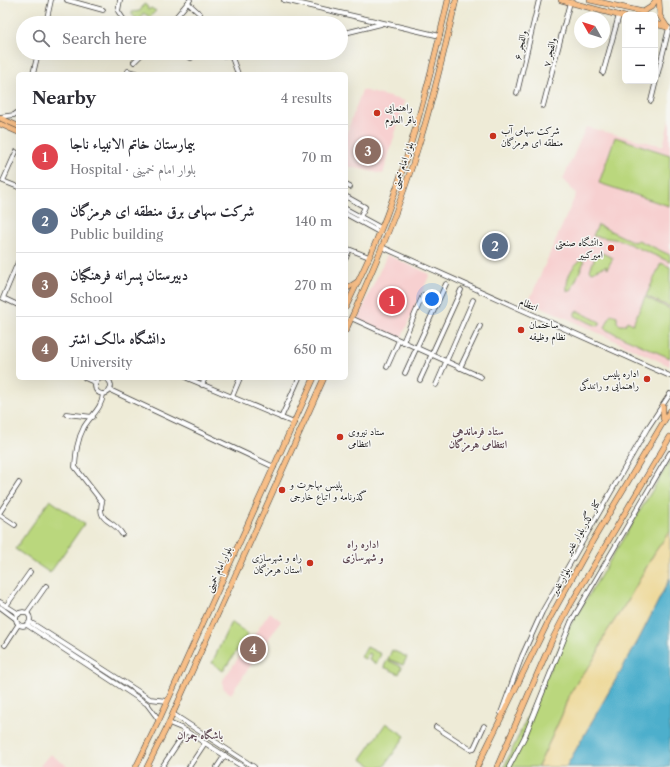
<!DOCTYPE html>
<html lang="en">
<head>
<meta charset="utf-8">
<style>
	:root { --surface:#fff; --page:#f7f7f7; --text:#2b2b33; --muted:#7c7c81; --line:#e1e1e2; --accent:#ea580c }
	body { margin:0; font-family:"Libre Caslon Text",Amiri,serif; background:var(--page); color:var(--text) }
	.controls { position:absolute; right:12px; top:12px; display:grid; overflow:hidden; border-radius:6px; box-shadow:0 4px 16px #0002 }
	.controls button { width:36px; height:36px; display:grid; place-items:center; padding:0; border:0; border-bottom:1px solid var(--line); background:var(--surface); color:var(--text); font:20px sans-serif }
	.compass { position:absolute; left:574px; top:12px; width:36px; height:36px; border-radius:50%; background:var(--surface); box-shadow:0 4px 16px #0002; rotate:309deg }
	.you { position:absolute; left:432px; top:299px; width:14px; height:14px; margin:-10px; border:3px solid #fff; border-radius:50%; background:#1a73e8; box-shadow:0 0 0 6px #1a73e833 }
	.badge { display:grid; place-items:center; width:26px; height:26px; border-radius:50%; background:var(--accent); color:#fff; font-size:13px; font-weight:700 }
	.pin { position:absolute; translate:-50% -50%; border:2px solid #fff; box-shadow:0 1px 4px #0006 }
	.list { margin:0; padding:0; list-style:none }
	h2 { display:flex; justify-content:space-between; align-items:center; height:52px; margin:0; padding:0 16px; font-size:17px }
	h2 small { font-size:13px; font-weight:400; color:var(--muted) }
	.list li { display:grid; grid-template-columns:26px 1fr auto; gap:12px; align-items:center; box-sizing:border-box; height:64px; padding:0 16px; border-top:1px solid var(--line) }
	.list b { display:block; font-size:15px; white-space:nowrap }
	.list p { margin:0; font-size:13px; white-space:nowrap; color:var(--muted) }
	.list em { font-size:13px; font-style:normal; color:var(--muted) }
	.icon { flex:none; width:22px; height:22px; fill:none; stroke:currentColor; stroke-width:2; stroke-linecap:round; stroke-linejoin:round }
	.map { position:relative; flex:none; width:670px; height:767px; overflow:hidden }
	.search { position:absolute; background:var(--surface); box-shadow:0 4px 16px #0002; left:16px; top:16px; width:332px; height:44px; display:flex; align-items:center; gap:10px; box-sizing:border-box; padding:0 14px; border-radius:22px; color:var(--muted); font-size:15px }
	.panel { position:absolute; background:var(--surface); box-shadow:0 4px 16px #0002; left:16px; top:72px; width:332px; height:308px; border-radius:6px }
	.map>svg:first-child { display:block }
	.built { fill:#f7d0d0 }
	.green { fill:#bad77d; stroke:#6b7a4c }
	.sand { fill:#eeda9e; stroke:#857b5d }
	.water { fill:#4dafcc; stroke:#346674 }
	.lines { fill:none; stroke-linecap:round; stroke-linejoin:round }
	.minor-casing { stroke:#3c3b38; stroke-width:5.5 }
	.major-casing { stroke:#3c3b38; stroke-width:6 }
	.minor { stroke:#fff; stroke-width:4 }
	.major { stroke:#f7be87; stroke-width:5 }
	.poi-dot { fill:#c8321e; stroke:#f6f6f2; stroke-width:1.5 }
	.labels { text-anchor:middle; stroke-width:3; stroke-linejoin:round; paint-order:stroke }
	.street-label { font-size:10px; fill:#1c1c1c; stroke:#f6f6f2 }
	.poi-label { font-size:10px; fill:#1c1c1c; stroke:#f6f6f2; text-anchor:start }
	.neighbourhood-label { font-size:11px; font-weight:bold; fill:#5c454f; stroke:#f6f6f2 }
</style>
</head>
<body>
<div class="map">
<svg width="670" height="767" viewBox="0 0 670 767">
	<rect width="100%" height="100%" fill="#f6f6f2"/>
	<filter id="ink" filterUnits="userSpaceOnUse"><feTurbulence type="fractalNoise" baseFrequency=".025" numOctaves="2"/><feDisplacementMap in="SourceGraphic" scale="8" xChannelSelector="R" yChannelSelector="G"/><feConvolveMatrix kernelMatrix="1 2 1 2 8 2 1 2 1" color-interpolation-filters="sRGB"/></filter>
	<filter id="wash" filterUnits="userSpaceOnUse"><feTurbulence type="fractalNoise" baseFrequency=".012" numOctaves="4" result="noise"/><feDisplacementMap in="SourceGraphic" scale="16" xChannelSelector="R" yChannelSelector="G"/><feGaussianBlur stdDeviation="0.9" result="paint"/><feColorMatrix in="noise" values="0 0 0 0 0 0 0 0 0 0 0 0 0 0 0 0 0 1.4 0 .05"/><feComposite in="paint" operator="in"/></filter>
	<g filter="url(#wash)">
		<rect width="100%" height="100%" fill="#eeebd7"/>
		<g class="built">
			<path d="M362,90L405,101L383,174L346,166V135Z"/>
			<path d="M670,118V366L529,301L576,194L563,179L586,127L663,146Z"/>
			<path d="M387,255L430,274L401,339L357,320Z"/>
			<path d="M270,612L281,621L231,694L223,688V680Z"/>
			<path d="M50,754L69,767H39Z"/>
		</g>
		<g class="green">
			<path d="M144,4L147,6L148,10L151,8L156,11L150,17L143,13L141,19L145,22L149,19L153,23H132L136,18L132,15V12L140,11Z"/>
			<path d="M615,137L670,155L669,206L599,183Z"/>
			<path d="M598,225L634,242L638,240L670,255V262L620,240L593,236Z"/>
			<path d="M602,253L613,258L607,269L606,266L592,272L590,270L595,257L602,255Z"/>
			<path d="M582,259L584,262L571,291H567C566,278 571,267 582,259Z"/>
			<path d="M661,263L670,267V307L646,296Z"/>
			<path d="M645,297L670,309V358L607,330L605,328L611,314L617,316V322L620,325H625L627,321L633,324Z"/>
			<path d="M578,311L600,322L601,324L597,326L575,316V312Z"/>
			<path d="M670,461V531L655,552L627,602L604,636L598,652L591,664L579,679L568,697L562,715L538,767H504L569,628Z"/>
			<path d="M50,500L84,524L50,573L15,549Z"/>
			<path d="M231,622L248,634L223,671L212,663Z"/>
			<path d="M367,647L381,654L376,664L369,660L371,654L368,653L365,659L361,657Z"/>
			<path d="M392,650L407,657L403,665L388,659Z"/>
			<path d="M387,660L402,667L399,674L384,667Z"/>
			<path d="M386,723L405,736L384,767H373L361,759Z"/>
		</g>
		<path class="sand" d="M670,531V578L639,639L566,767H538L562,715L568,697L579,679L591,664L598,652L604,636L627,602L655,552Z"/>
		<path class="water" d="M670,578V767H566L639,639Z"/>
	</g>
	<g filter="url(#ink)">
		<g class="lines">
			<g class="minor-casing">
				<g id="minor">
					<path d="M67,0L103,10"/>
					<path d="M120,0L118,11L126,23"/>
					<path d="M284,0L440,36"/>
					<path d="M188,3L200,14"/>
					<path d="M46,23L51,0"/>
					<path d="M171,23L190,0"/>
					<path d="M341,34L381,24"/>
					<path d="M181,53L191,58L193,53"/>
					<path d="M212,53L218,56L269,53"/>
					<path d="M231,55L238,74"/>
					<path d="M134,62L143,53"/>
					<path d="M603,73L619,15"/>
					<path d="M33,74L38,53"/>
					<path d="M127,74L128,71L139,74"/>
					<path d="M517,93L539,0"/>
					<path d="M651,101L669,28"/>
					<path d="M543,106L570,2"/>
					<path d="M0,117L14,115L18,112"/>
					<path d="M16,152L3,181L18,187"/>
					<path d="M346,185L350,187"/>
					<path d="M347,197L365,207L359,219"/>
					<path d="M346,209L381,228"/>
					<path d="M346,214L379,232"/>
					<path d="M382,247L670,376"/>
					<path d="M346,248L369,257"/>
					<path d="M346,258L349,250"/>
					<path d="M18,262L3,298L18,305"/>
					<path d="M351,318L481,377"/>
					<path d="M403,342L423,295"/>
					<path d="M387,367L399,340"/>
					<path d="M460,368L480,326"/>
					<path d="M405,373L446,284"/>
					<path d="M85,378L96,383"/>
					<path d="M187,378L294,423"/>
					<circle cx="103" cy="386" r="8"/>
					<path d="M420,380L461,290"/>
					<path d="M202,385L205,378"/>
					<path d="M436,385L473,300"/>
					<path d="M110,390L274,467"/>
					<path d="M103,394C102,409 91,415 84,427C77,440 76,452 75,467L102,502C97,523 113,519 122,534"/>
					<path d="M232,397L240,378"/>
					<path d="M66,414L93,417"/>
					<path d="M281,418L299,378"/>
					<path d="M0,512L19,483"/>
					<path d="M0,515L15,525"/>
					<path d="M0,602L19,614"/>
					<path d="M6,606L30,572"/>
					<path d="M0,607L16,619"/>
					<circle cx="23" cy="619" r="7"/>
					<path d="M27,613L46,586"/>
					<path d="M30,622L150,699L167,701"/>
					<path d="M27,625L147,704L159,720"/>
					<path d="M5,645L18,625"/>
					<path d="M501,713L522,656L542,612L647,429L670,394"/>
					<path d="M173,714L254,767"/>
					<path d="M169,723L181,728L243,767"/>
					<path d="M436,727L470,749L474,748L484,726"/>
					<path d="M162,767L186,731"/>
					<path d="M189,767L205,743"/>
					<path d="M217,767L225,755"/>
					<path d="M509,767L525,736L571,622L670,453"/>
				</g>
			</g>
			<g class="major-casing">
				<g id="major">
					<path d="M561,0L625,17"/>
					<path d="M590,0L643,12L651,7L656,0"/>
					<path d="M659,0L660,16L667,27"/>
					<path d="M655,24L667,27"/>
					<path d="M0,118L18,126"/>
					<path d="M0,124L18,132"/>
					<path d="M346,289L357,282"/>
					<path d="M346,307C356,286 366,265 375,244C408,166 429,83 448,0"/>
					<path d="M346,330C373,270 400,208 419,144C434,97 445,48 456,0"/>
					<path d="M663,406V418"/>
					<path d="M136,767L159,720L314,378"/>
					<path d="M147,767L166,729L324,378"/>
					<path d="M477,767L551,616L592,542L670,411"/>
					<path d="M497,767L552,640L569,607L670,437"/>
				</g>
			</g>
			<use href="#minor" class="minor"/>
			<use href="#major" class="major"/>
		</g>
	</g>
	<g class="poi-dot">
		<circle cx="377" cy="113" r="4"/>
		<circle cx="493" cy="136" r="4"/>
		<circle cx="611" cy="248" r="4"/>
		<circle cx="521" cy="330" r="4"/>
		<circle cx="647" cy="379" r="4"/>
		<circle cx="340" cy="437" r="4"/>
		<circle cx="282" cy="490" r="4"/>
		<circle cx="310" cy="563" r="4"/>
	</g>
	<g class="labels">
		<g class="street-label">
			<text transform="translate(520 45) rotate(-77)" y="4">والفجر ۶</text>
			<text transform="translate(549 52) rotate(-76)" y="4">والفجر ۷</text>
			<text transform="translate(402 165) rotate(-71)" y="4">بلوار امام خمینی</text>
			<text transform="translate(529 304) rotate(24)" y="4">انتظام</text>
			<text transform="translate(582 527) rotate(-60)" y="4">کنار گذر بلوار غدیر</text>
			<text transform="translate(218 569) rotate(-65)" y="4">بلوار امام خمینی</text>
			<text transform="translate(560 581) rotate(-61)" y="4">بلوار غدیر</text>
		</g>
		<g class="poi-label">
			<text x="385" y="111">راهنمایی<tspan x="385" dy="12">باقر العلوم</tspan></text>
			<text x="501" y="134">شرکت سهامی آب<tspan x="501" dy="12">منطقه ای هرمزگان</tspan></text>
			<text x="603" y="246" text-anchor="end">دانشگاه صنعتی<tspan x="603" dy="12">امیرکبیر</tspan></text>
			<text x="529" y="328">ساختمان<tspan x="529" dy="12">نظام وظیفه</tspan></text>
			<text x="639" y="377" text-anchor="end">اداره پلیس<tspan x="639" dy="12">راهنمایی و رانندگی</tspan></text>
			<text x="348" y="435">ستاد نیروی<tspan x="348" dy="12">انتظامی</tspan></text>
			<text x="290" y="488">پلیس مهاجرت و<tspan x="290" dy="12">گذرنامه و اتباع خارجى</tspan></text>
			<text x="302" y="561" text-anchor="end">راه و شهرسازی<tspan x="302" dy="12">استان هرمزگان</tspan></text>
		</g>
		<g class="neighbourhood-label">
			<text x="478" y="435">ستاد فرماندهی<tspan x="478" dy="13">انتظامی هرمزگان</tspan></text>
			<text x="363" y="548">اداره راه<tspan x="363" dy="13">و شهرسازی</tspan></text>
			<text x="200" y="739">باشگاه چمران</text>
		</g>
	</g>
</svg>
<div class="controls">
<button>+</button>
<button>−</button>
</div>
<svg class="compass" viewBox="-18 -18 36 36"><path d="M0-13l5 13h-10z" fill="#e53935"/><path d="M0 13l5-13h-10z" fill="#7c7c81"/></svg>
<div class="you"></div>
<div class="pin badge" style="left:392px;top:301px;background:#e0444e">1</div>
<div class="pin badge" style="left:495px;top:246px;background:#5c6f8a">2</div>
<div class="pin badge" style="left:368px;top:151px;background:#8d6e63">3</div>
<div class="pin badge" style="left:253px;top:649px;background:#8d6e63">4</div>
<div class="search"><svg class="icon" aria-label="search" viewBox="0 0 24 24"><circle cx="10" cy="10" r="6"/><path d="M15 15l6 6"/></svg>Search here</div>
<section class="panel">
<h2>Nearby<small>4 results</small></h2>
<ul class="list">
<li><span class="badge" style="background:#e0444e">1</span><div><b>بیمارستان خاتم الانبیاء ناجا</b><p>Hospital · بلوار امام خمینی</p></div><em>70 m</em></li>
<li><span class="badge" style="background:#5c6f8a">2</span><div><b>شرکت سهامی برق منطقه ای هرمزگان</b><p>Public building</p></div><em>140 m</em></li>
<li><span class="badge" style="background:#8d6e63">3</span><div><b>دبیرستان پسرانه فرهنگیان</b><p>School</p></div><em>270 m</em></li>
<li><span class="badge" style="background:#8d6e63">4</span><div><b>دانشگاه مالک اشتر</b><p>University</p></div><em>650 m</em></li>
</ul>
</section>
</div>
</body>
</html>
